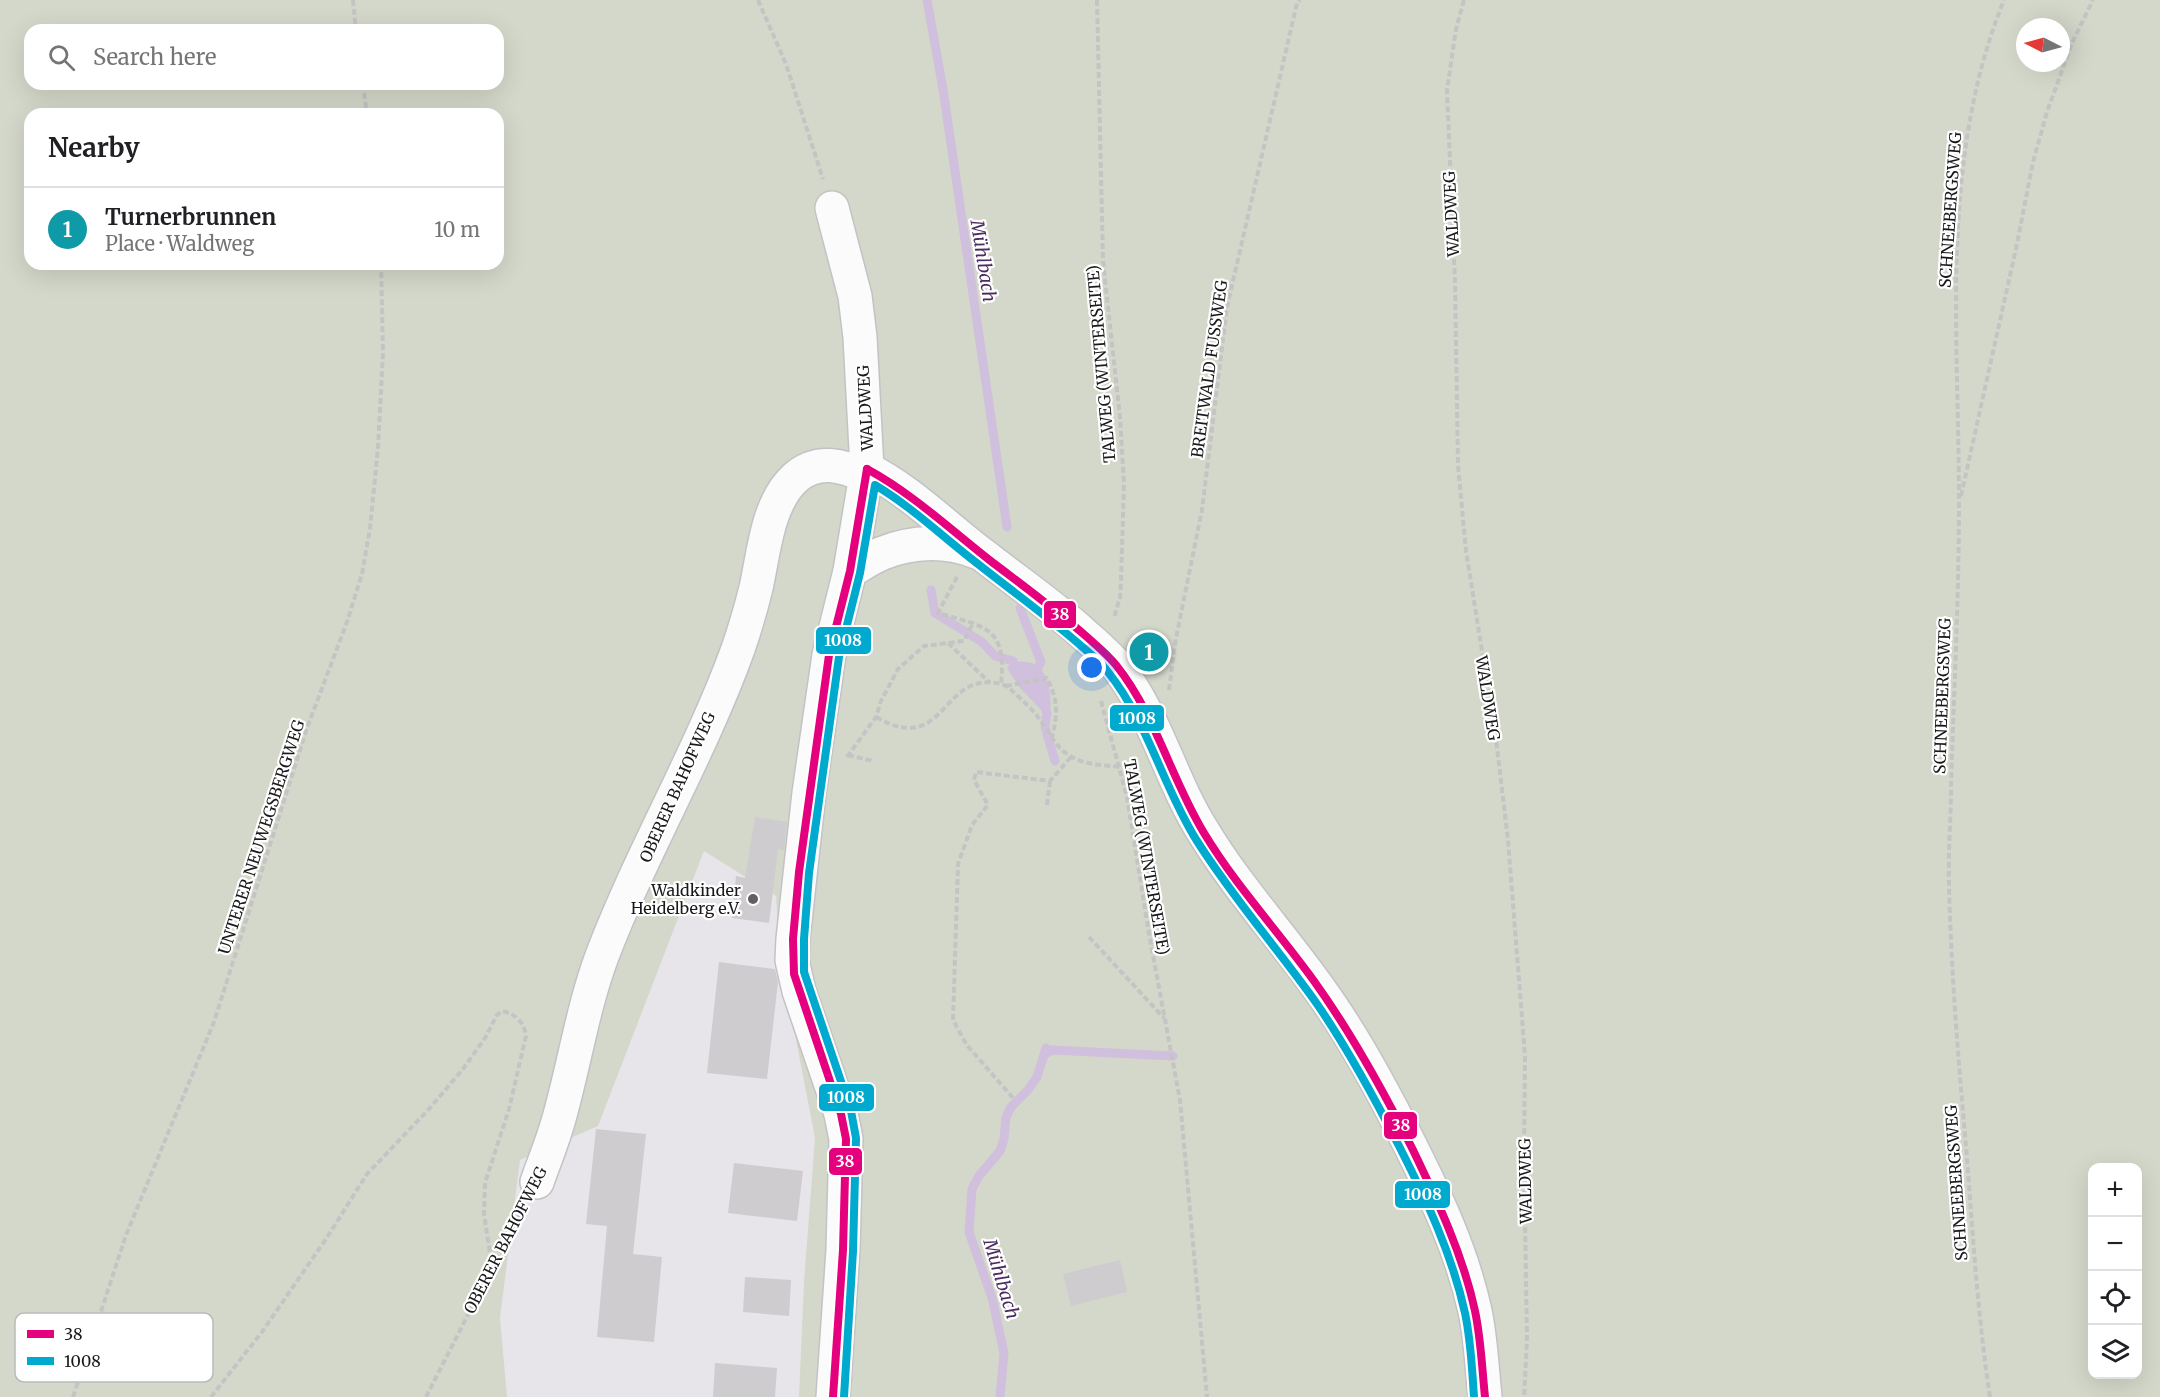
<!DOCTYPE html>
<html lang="en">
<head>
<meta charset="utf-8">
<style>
	:root { --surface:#fff; --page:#f6f6f6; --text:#202124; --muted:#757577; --line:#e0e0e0; --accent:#b45309 }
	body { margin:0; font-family:Merriweather,serif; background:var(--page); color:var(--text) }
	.controls { position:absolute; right:18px; bottom:18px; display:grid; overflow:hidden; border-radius:12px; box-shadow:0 6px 24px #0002 }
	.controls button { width:54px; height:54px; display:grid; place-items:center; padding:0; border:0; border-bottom:2px solid var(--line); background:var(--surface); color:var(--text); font:30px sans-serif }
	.compass { position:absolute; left:2016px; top:18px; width:54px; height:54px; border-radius:50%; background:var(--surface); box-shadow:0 6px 24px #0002; rotate:276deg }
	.you { position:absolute; left:1092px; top:668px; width:21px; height:21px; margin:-15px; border:4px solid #fff; border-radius:50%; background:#1a73e8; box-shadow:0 0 0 9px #1a73e833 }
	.badge { display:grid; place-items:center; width:39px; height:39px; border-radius:50%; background:var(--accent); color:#fff; font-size:20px; font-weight:700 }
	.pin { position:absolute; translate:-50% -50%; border:3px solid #fff; box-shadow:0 2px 6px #0006 }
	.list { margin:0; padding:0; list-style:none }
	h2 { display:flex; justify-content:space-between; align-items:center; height:78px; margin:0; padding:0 24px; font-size:26px }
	h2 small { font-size:20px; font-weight:400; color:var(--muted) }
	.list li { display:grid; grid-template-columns:39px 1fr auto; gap:18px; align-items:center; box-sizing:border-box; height:84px; padding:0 24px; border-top:2px solid var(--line) }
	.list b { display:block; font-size:22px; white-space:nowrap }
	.list p { margin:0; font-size:20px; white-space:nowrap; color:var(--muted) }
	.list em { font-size:20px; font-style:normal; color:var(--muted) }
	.icon { flex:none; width:33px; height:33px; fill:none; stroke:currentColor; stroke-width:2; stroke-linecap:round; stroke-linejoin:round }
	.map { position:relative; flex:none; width:2160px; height:1397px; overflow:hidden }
	.search { position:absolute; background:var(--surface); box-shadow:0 6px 24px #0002; left:24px; top:24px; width:480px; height:66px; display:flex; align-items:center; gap:15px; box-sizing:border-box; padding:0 21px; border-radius:18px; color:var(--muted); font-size:22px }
	.panel { position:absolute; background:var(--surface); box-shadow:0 6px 24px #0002; left:24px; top:108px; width:480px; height:162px; border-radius:18px }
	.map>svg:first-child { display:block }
	.green { fill:#d4d8ca; fill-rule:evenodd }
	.water { fill:#d1bfde }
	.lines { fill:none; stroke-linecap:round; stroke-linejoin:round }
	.stream { stroke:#d1bfde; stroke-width:9 }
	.building { fill:#cecccf }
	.minor-casing { stroke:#c3c2c5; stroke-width:36 }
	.path { stroke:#c4c4c5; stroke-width:4; stroke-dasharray:6 3; stroke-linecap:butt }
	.minor { stroke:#fbfbfc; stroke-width:33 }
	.bus-1-casing { stroke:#fff; stroke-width:12 }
	.bus-2-casing { stroke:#fff; stroke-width:12 }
	.bus-1 { stroke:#e5007d; stroke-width:8 }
	.bus-2 { stroke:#00a9ce; stroke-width:8 }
	.poi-dot { fill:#616062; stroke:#fff; stroke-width:2 }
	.labels { text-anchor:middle; stroke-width:4.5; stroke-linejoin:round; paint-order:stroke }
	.street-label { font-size:16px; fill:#19181a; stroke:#fff }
	.poi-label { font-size:16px; fill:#19181a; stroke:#fff; text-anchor:end }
	.water-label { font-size:18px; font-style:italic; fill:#4b2b60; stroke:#fff }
	.key { fill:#fff; stroke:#bababa; stroke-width:1.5 }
	.key-label { font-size:16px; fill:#19181a }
	.line-badge { stroke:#fff; stroke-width:2 }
	.badge-label { font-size:16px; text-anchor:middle; font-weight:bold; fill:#fff }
</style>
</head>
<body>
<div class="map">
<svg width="2160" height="1397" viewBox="0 0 2160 1397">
	<rect width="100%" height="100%" fill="#e7e5e9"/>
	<path class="green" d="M0,0H2160V1397H799L804,1282L815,1138L780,956L776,896L704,851L598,1126L520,1160L500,1318L507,1397H0ZM2025,27H2061V63H2025ZM30,30H498V84H30ZM30,114H498V264H30ZM2092,1168H2138V1374H2092Z"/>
	<path class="water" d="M1013,661C1020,662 1030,661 1036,665C1049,673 1052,697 1050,710L1044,713L1020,688L1007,668Z"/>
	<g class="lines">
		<g class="stream">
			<path d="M927,0L943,89L1007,527"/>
			<path d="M931,590L935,613L982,642L995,656L1013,661"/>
			<path d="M1020,608L1041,662L1035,674L1036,677"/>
			<path d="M1043,702L1047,713L1045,727L1055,761"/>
			<path d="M1045,1054L1052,1050L1173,1056"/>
			<path d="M1000,1397L1004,1353L992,1298L969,1232L972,1189L979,1176L1000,1151L1004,1139L1006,1117L1011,1107L1028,1090L1037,1077L1046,1048"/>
		</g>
	</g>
	<g class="building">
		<path d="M755,817L787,822L784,850L778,849L769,923L732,918L736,876L745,878Z"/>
		<path d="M719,962L775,969L778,982L767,1079L707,1073Z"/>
		<path d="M596,1129L646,1134L633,1254L662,1257L654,1342L597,1337L607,1226L586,1224Z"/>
		<path d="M734,1163L803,1171L797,1221L728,1213Z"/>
		<path d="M1120,1260L1127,1292L1071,1306L1063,1274Z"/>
		<path d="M745,1277L791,1280L789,1316L743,1312Z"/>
		<path d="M715,1363L777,1368L775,1397H713Z"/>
	</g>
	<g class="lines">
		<g class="minor-casing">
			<g id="minor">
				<path d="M832,208L855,296L860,337L867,469L850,571L829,655L809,793L793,939L792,960L799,991L841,1114L846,1139L843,1250L833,1397"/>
				<path d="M867,469C911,491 944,526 983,555C1015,580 1048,603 1078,629C1091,641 1105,652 1116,665C1156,715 1170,780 1204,833C1240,892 1288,943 1327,1000C1359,1046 1385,1095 1410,1145C1437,1199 1462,1252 1475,1311C1481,1339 1482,1369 1485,1397"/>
				<path d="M850,571C861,565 872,557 883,553C913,541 947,540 976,552"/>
				<path d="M537,1182C544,1162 552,1143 558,1122C574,1067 582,1010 602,956C642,851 700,754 738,649C745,629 751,608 756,588C764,552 767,504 795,478C817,458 843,465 867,477"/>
			</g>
		</g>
		<g class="path">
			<path d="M353,0L356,30"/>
			<path d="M758,0L786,64L823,179"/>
			<path d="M1097,0L1103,261L1120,417L1124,484L1121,581L1120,597L1114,618"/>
			<path d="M1464,0L1456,29L1447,90L1455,282L1458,465L1466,551L1496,739L1508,840L1525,1056L1524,1158L1527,1341L1524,1397"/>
			<path d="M363,84L367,114"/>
			<path d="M1961,496L2017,244L2033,162L2047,112L2072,43L2093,0"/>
			<path d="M957,577L938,613C985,627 1007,626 1001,684"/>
			<path d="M948,643L989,682"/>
			<path d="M1006,686L1047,678C1058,700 1058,713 1052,737"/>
			<path d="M1169,690L1176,638L1202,510L1227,307L1297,3L1300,0"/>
			<path d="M1101,701L1127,797L1149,934L1180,1100L1207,1397"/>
			<path d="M876,717C947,758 940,669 1001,684C1008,686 1013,692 1019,697C1026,704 1033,710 1038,717C1049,731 1055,747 1070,756C1084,765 1104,765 1120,767"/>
			<path d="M848,755L873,761"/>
			<path d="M847,757L876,717L881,701L898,669L924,646L964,641L973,623"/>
			<path d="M1047,805L1050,781"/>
			<path d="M1089,937L1164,1018"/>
			<path d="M1013,1098L966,1044L953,1020L958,864L972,825L988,805L974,780L976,772L1050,781L1071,757"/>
			<path d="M73,1397L126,1235L214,1022L307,728L347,622L362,574L370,528L378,448L383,353L381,264"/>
			<path d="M211,1397L262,1332L328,1236L367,1174L429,1109L463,1069L485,1038L497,1015L502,1011C516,1014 524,1022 526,1036L509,1109L485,1183L484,1214L492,1267"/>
			<path d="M426,1397L522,1209"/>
			<path d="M1990,1397C1978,1318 1973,1238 1967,1158C1959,1067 1951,975 1949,883C1948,851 1951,817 1951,785C1954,691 1959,596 1959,502C1959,334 1939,160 2004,0"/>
		</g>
		<use href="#minor" class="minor"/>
		<g class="bus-1-casing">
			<g id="bus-1">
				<path d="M867,469C913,494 951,530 992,562C1024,586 1056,610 1087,637C1097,646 1107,654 1116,665C1156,715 1171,779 1204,833C1236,886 1278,931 1314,981C1352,1034 1384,1092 1413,1150C1438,1202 1463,1255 1475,1311C1481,1339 1482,1368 1485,1397"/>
				<path d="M833,1397L843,1250L846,1139L841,1114L794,974L793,939L799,872L829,655L850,571L867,469"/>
			</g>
		</g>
		<g class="bus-2-casing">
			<path id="bus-2" d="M844,1397L853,1251L856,1138L851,1111L804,972V939L809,873L839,657L860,573L875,485C912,507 944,538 978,564C1012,591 1047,616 1079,644C1089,653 1100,661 1108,672C1148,722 1163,787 1197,841C1233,898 1278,949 1317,1004C1348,1049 1374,1097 1399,1146C1426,1199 1452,1254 1465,1313C1471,1341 1472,1369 1474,1397"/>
		</g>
		<use href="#bus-1" class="bus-1"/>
		<use href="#bus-2" class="bus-2"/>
	</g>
	<circle class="poi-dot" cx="753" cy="899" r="6"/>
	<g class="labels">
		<g class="street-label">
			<text transform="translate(1950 210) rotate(-86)" y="6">SCHNEEBERGSWEG</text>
			<text transform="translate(1451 214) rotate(-93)" y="6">WALDWEG</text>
			<text transform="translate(1101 364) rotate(-95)" y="6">TALWEG (WINTERSEITE)</text>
			<text transform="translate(1209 369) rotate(-82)" y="6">BREITWALD FUSSWEG</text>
			<text transform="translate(865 408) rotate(-93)" y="6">WALDWEG</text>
			<text transform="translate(1942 696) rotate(-88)" y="6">SCHNEEBERGSWEG</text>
			<text transform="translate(1488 698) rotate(81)" y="6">WALDWEG</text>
			<text transform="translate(677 787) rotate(-66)" y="6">OBERER BAHOFWEG</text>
			<text transform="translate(261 837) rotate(-72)" y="6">UNTERER NEUWEGSBERGWEG</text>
			<text transform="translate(1147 857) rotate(80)" y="6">TALWEG (WINTERSEITE)</text>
			<text transform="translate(1525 1181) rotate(-91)" y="6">WALDWEG</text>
			<text transform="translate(1956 1183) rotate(-94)" y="6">SCHNEEBERGSWEG</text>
			<text transform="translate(505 1240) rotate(-63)" y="6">OBERER BAHOFWEG</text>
		</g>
		<g class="poi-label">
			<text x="741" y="896">Waldkinder<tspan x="741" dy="18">Heidelberg e.V.</tspan></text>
		</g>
		<g class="water-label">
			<text transform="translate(983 261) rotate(81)" y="6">Mühlbach</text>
			<text transform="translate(1001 1279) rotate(73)" y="6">Mühlbach</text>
		</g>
	</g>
	<rect x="15" y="1313" width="198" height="69" rx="9" class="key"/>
	<rect x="27" y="1330" width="27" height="8" fill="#e5007d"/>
	<rect x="27" y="1357" width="27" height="8" fill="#00a9ce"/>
	<g class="key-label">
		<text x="64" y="1340">38</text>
		<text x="64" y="1367">1008</text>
	</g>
	<g class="line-badge">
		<rect x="1043" y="600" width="34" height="29" rx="6" fill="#e5007d"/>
		<rect x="815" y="626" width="57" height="29" rx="6" fill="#00a9ce"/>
		<rect x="1109" y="704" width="56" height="28" rx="6" fill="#00a9ce"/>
		<rect x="818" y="1083" width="57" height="29" rx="6" fill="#00a9ce"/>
		<rect x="1383" y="1111" width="35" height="29" rx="6" fill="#e5007d"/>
		<rect x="828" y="1147" width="35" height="29" rx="6" fill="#e5007d"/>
		<rect x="1394" y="1180" width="57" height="29" rx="6" fill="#00a9ce"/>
	</g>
	<g class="badge-label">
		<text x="1060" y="620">38</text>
		<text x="843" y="646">1008</text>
		<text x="1137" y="724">1008</text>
		<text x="846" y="1103">1008</text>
		<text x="1401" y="1131">38</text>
		<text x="845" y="1167">38</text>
		<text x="1423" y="1200">1008</text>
	</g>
</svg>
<div class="controls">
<button>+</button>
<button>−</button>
<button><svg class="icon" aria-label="locate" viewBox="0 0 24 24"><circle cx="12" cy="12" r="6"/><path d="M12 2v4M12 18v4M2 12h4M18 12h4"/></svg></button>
<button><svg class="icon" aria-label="layers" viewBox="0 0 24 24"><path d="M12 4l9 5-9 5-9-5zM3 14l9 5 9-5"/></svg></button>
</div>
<svg class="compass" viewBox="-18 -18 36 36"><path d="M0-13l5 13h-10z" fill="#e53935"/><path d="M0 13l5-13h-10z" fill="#757577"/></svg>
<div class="you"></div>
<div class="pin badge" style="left:1149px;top:652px;background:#0f9aa8">1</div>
<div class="search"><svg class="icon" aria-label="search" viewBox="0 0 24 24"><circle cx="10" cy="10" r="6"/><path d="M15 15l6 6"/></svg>Search here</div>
<section class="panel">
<h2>Nearby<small></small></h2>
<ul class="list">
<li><span class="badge" style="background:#0f9aa8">1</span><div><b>Turnerbrunnen</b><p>Place · Waldweg</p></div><em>10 m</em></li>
</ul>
</section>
</div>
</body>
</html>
